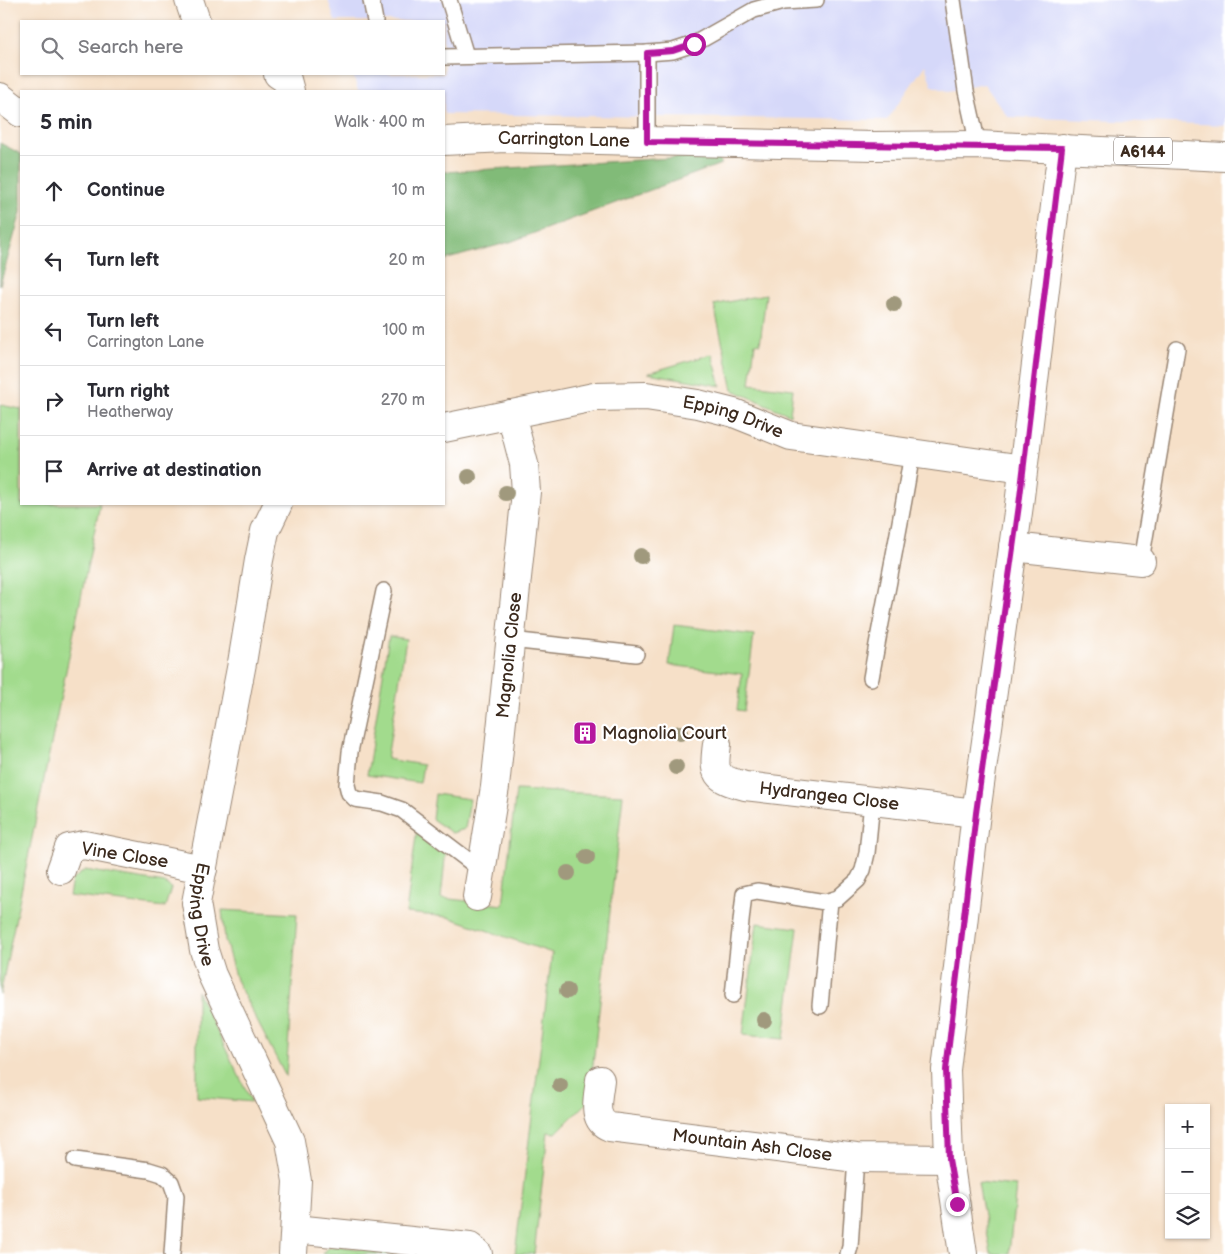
<!DOCTYPE html>
<html lang="en">
<head>
<meta charset="utf-8">
<style>
	:root { --surface:#fff; --page:#f2f2f3; --text:#2b2b33; --muted:#7c7c81; --line:#e1e1e2 }
	body { margin:0; font-family:"Balsamiq Sans",sans-serif; background:var(--page); color:var(--text) }
	.controls { position:absolute; right:15px; bottom:15px; display:grid; overflow:hidden; border-radius:0px; box-shadow:0 1px 4px #0004 }
	.controls button { width:45px; height:45px; display:grid; place-items:center; padding:0; border:0; border-bottom:1px solid var(--line); background:var(--surface); color:var(--text); font:25px sans-serif }
	.stop { position:absolute; width:15px; height:15px; margin:-11px; border:4px solid #b5179e; border-radius:50%; background:#fff }
	.stop.end { background:#b5179e; border-color:#fff; box-shadow:0 1px 5px #0008 }
	.list { margin:0; padding:0; list-style:none }
	h2 { display:flex; justify-content:space-between; align-items:center; height:65px; margin:0; padding:0 20px; font-size:21px }
	h2 small { font-size:16px; font-weight:400; color:var(--muted) }
	.list li { display:grid; grid-template-columns:32px 1fr auto; gap:15px; align-items:center; box-sizing:border-box; height:70px; padding:0 20px; border-top:1px solid var(--line) }
	.list b { display:block; font-size:19px; white-space:nowrap }
	.list p { margin:0; font-size:16px; white-space:nowrap; color:var(--muted) }
	.list em { font-size:16px; font-style:normal; color:var(--muted) }
	.icon { flex:none; width:28px; height:28px; fill:none; stroke:currentColor; stroke-width:2; stroke-linecap:round; stroke-linejoin:round }
	.map { position:relative; flex:none; width:1225px; height:1254px; overflow:hidden }
	.search { position:absolute; background:var(--surface); box-shadow:0 1px 4px #0004; left:20px; top:20px; width:425px; height:55px; display:flex; align-items:center; gap:12px; box-sizing:border-box; padding:0 18px; border-radius:0px; color:var(--muted); font-size:19px }
	.panel { position:absolute; background:var(--surface); box-shadow:0 1px 4px #0004; left:20px; top:90px; width:425px; height:415px; border-radius:0px }
	.map>svg:first-child { display:block }
	.built { fill:#d5d8f9 }
	.green { fill:#a2db8d; stroke:#6e8256 }
	.forest { fill:#81bb78; stroke:#5e724b }
	.lines { fill:none; stroke-linecap:round; stroke-linejoin:round }
	.lane-casing { stroke:#988573; stroke-width:18 }
	.street-casing { stroke:#988573; stroke-width:30 }
	.primary-casing { stroke:#988573; stroke-width:30 }
	.lane { stroke:#fff; stroke-width:15 }
	.street { stroke:#fff; stroke-width:28 }
	.primary { stroke:#fff; stroke-width:28 }
	.tree { fill:#a0997d }
	.route { stroke:#b5179e; stroke-width:6 }
	.labels { text-anchor:middle; stroke-width:4.5; stroke-linejoin:round; paint-order:stroke }
	.shield { fill:#fff; stroke:#766a62; stroke-width:1 }
	.shield-label { font-size:16px; font-weight:bold; fill:#3b2a1e }
	.street-label { font-size:18px; fill:#3b2a1e; stroke:#fff }
	.poi-label { font-size:18px; fill:#3b2a1e; stroke:#fff; text-anchor:start }
</style>
</head>
<body>
<div class="map">
<svg width="1225" height="1254" viewBox="0 0 1225 1254">
	<rect width="100%" height="100%" fill="#fff"/>
	<filter id="ink" filterUnits="userSpaceOnUse"><feTurbulence type="fractalNoise" baseFrequency=".02" numOctaves="2"/><feDisplacementMap in="SourceGraphic" scale="10" xChannelSelector="R" yChannelSelector="G"/><feConvolveMatrix kernelMatrix="1 2 1 2 8 2 1 2 1" color-interpolation-filters="sRGB"/></filter>
	<filter id="wash" filterUnits="userSpaceOnUse"><feTurbulence type="fractalNoise" baseFrequency=".0096" numOctaves="4" result="noise"/><feDisplacementMap in="SourceGraphic" scale="20" xChannelSelector="R" yChannelSelector="G"/><feGaussianBlur stdDeviation="1.12" result="paint"/><feColorMatrix in="noise" values="0 0 0 0 0 0 0 0 0 0 0 0 0 0 0 0 0 1.4 0 .05"/><feComposite in="paint" operator="in"/></filter>
	<g filter="url(#wash)">
		<rect width="100%" height="100%" fill="#f6e0c8"/>
		<path class="built" d="M328,0H1225V125L1008,117L984,84L948,91L932,86L925,65L887,120L444,114V91H358L353,74H444V21H335Z"/>
		<g class="green">
			<path d="M766,294L760,344L755,343L750,384L793,389L790,415L733,390L714,305Z"/>
			<path d="M712,354L721,386L648,373Z"/>
			<path d="M0,405L21,409V504H100L0,995Z"/>
			<path d="M674,625L754,635L744,711L737,710L742,674L669,665Z"/>
			<path d="M389,636L406,639L387,759L423,765L420,783L367,775Z"/>
			<path d="M516,790L623,795L589,1100L556,1133L548,1132L534,1254H515L552,953L448,917L406,913L417,828L446,849L441,898L503,905Z"/>
			<path d="M435,794L470,799L465,829L452,833L432,819Z"/>
			<path d="M85,870L165,883L171,888L165,907L69,896L72,880Z"/>
			<path d="M222,910L297,914L286,1077L236,980L225,940Z"/>
			<path d="M757,923L798,928L784,1039L743,1035Z"/>
			<path d="M197,991L252,1102L197,1097Z"/>
			<path d="M978,1182L1016,1186L1009,1254H991Z"/>
			<path d="M336,1246L400,1254H322L326,1249Z"/>
		</g>
		<g class="forest">
			<path d="M0,143L21,154V212L0,285Z"/>
			<path d="M718,155L721,164L510,242L444,260V172Z"/>
		</g>
	</g>
	<g filter="url(#ink)">
		<g class="lines">
			<g class="lane-casing">
				<g id="lane">
					<path d="M371,0L375,21"/>
					<path d="M449,0L466,56"/>
					<path d="M953,0L966,91L978,145"/>
					<path d="M647,53V142"/>
					<path d="M444,57L647,53L673,51L694,44L754,10L783,2L816,0"/>
					<path d="M1141,561L1177,349"/>
					<path d="M384,591L350,752L347,785L349,793L355,799L382,803L402,810L481,870"/>
					<path d="M511,640L636,654"/>
					<path d="M871,678C884,603 900,529 912,453"/>
					<path d="M733,995L744,894L757,891L825,902L838,898L858,880L863,870L867,853L872,802"/>
					<path d="M820,1006L830,901"/>
					<path d="M75,1160L149,1170L162,1174L171,1182L176,1196L172,1254"/>
					<path d="M848,1254L850,1247L856,1158"/>
				</g>
			</g>
			<g class="street-casing">
				<g id="street">
					<path d="M189,0L196,21"/>
					<path d="M278,74L287,80L290,91"/>
					<path id="s1" d="M444,428L594,397L646,396L698,404L734,413L791,436L1023,469"/>
					<path id="s2" d="M278,504L265,531L259,560L242,663L196,903L204,950L212,975L290,1141L297,1181L293,1254"/>
					<path d="M1013,547L1141,561"/>
					<path id="s3" d="M717,744C713,775 715,778 745,786L976,813"/>
					<path d="M61,870L69,848L84,845L203,869"/>
					<path id="s4" d="M477,897L495,787L526,492L524,464L511,414"/>
					<path id="s5" d="M600,1080C598,1098 591,1120 610,1127L856,1158L949,1159"/>
					<path d="M295,1229L470,1247L478,1254"/>
					<path d="M963,1254L949,1159L946,1070L976,813L1019,505L1062,148"/>
				</g>
			</g>
			<g class="primary-casing">
				<g id="primary">
					<path d="M0,97L21,113"/>
					<path id="s6" d="M444,141L505,138L874,146L978,145L1225,157"/>
				</g>
			</g>
			<use href="#lane" class="lane"/>
			<use href="#street" class="street"/>
			<use href="#primary" class="primary"/>
		</g>
		<g class="tree">
			<circle cx="894" cy="304" r="8"/>
			<circle cx="469" cy="477" r="8"/>
			<circle cx="506" cy="493" r="8"/>
			<circle cx="641" cy="556" r="8"/>
			<circle cx="680" cy="733" r="8"/>
			<circle cx="676" cy="767" r="8"/>
			<circle cx="587" cy="857" r="8"/>
			<circle cx="568" cy="873" r="8"/>
			<circle cx="567" cy="991" r="8"/>
			<circle cx="764" cy="1020" r="8"/>
			<circle cx="560" cy="1085" r="8"/>
		</g>
	</g>
	<g class="lines" filter="url(#ink)">
		<path class="route" d="M694,44L673,51L647,53V142L1062,148L1019,505L976,813L946,1070L949,1159L957,1204"/>
	</g>
	<defs>
		<g id="building-square" transform="scale(1.25)"><rect x="-9" y="-9" width="18" height="18" rx="4" fill="#b5179e" stroke="#fff"/><path d="M-4-6H4V6H1V3H-1V6H-4ZM-2.5-4.3h1.7v1.8h-1.7ZM.8-4.3h1.7v1.8H.8ZM-2.5-1h1.7V.8h-1.7ZM.8-1h1.7V.8H.8Z" fill="#fff"/></g>
	</defs>
	<g fill-rule="evenodd">
		<use href="#building-square" x="585" y="733"/>
	</g>
	<g class="labels">
		<rect class="shield" x="1114" y="137.5" width="58" height="27" rx="4"/>
		<g class="shield-label">
			<text x="1143" y="157">A6144</text>
		</g>
		<g class="street-label">
			<text dy="6" stroke="none"><textPath href="#s6" startOffset="120">Carrington Lane</textPath></text>
			<text dy="6" stroke="none"><textPath href="#s1" startOffset="295">Epping Drive</textPath></text>
			<text dy="6" stroke="none"><textPath href="#s4" startOffset="244">Magnolia Close</textPath></text>
			<text dy="6" stroke="none"><textPath href="#s3" startOffset="145">Hydrangea Close</textPath></text>
			<text transform="translate(125 855) rotate(9)" y="6">Vine Close</text>
			<text dy="6" stroke="none"><textPath href="#s2" startOffset="420">Epping Drive</textPath></text>
			<text dy="6" stroke="none"><textPath href="#s5" startOffset="196">Mountain Ash Close</textPath></text>
		</g>
		<g class="poi-label">
			<text x="602" y="739">Magnolia Court</text>
		</g>
	</g>
</svg>
<div class="controls">
<button>+</button>
<button>−</button>
<button><svg class="icon" aria-label="layers" viewBox="0 0 24 24"><path d="M12 4l9 5-9 5-9-5zM3 14l9 5 9-5"/></svg></button>
</div>
<div class="stop" style="left:694px;top:44px"></div>
<div class="stop end" style="left:957px;top:1204px"></div>
<div class="search"><svg class="icon" aria-label="search" viewBox="0 0 24 24"><circle cx="10" cy="10" r="6"/><path d="M15 15l6 6"/></svg>Search here</div>
<section class="panel">
<h2>5 min<small>Walk · 400 m</small></h2>
<ul class="list">
<li><svg class="icon" aria-label="ahead" viewBox="0 0 24 24"><path d="M12 20V5M6 11l6-6 6 6"/></svg><div><b>Continue</b></div><em>10 m</em></li>
<li><svg class="icon" aria-label="left" viewBox="0 0 24 24"><path d="M17 20v-9H6M10 6l-5 5 5 5"/></svg><div><b>Turn left</b></div><em>20 m</em></li>
<li><svg class="icon" aria-label="left" viewBox="0 0 24 24"><path d="M17 20v-9H6M10 6l-5 5 5 5"/></svg><div><b>Turn left</b><p>Carrington Lane</p></div><em>100 m</em></li>
<li><svg class="icon" aria-label="right" viewBox="0 0 24 24"><path d="M7 20v-9h11M14 6l5 5-5 5"/></svg><div><b>Turn right</b><p>Heatherway</p></div><em>270 m</em></li>
<li><svg class="icon" aria-label="arrive" viewBox="0 0 24 24"><path d="M6 21V4h12l-3 4 3 4H6"/></svg><div><b>Arrive at destination</b></div></li>
</ul>
</section>
</div>
</body>
</html>
